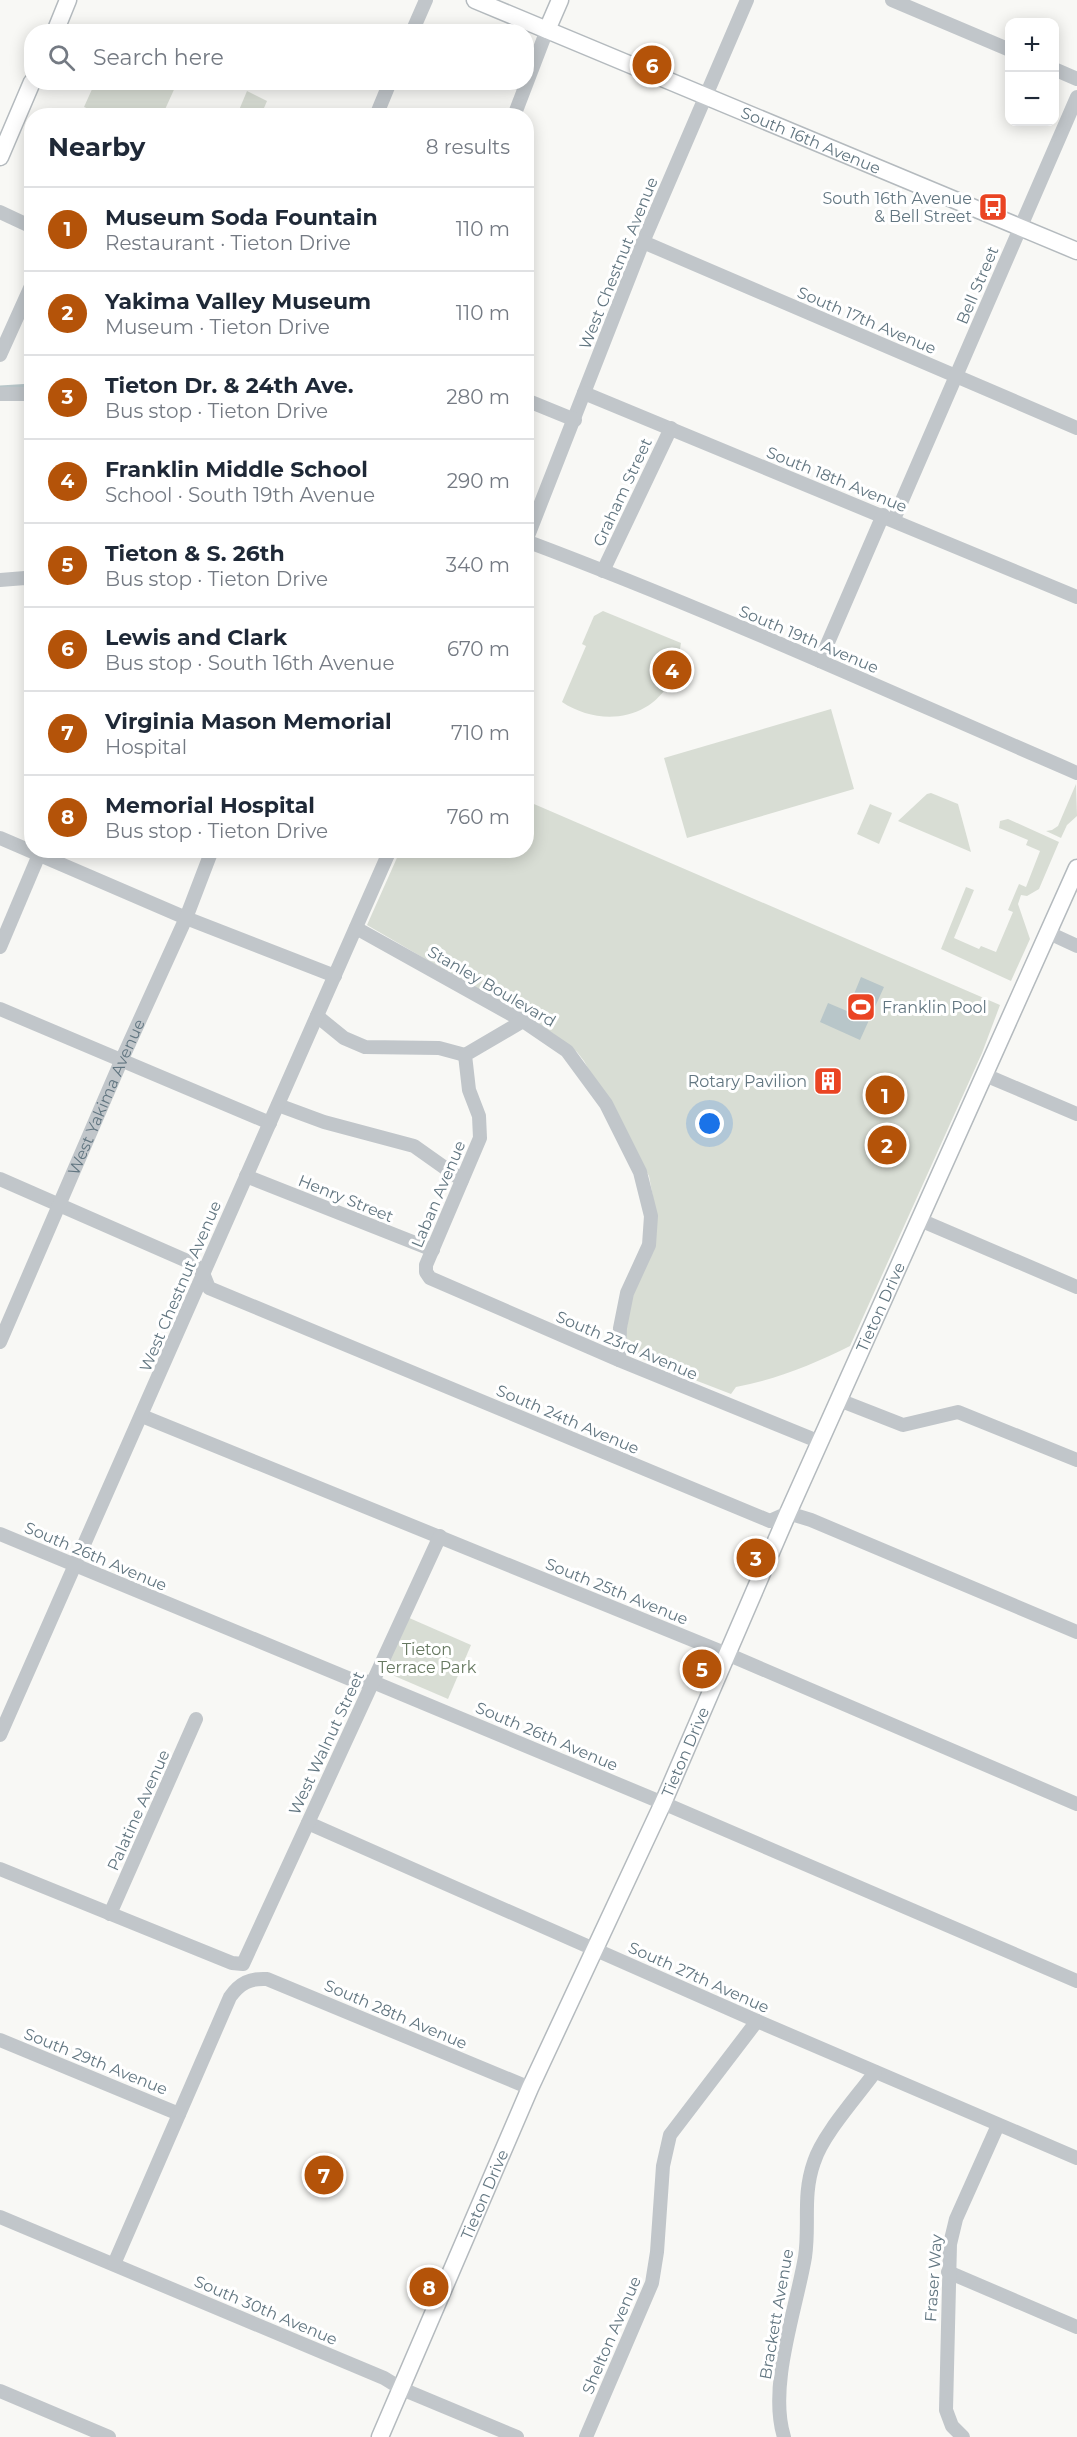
<!DOCTYPE html>
<html lang="en">
<head>
<meta charset="utf-8">
<style>
	:root { --surface:#fff; --page:#f2f2f3; --text:#1f2937; --muted:#747a83; --line:#e0e1e3; --accent:#b45309 }
	body { margin:0; font-family:Montserrat,sans-serif; background:var(--page); color:var(--text) }
	.controls { position:absolute; right:18px; top:18px; display:grid; overflow:hidden; border-radius:12px; box-shadow:0 3px 15px #0003 }
	.controls button { width:54px; height:54px; display:grid; place-items:center; padding:0; border:0; border-bottom:2px solid var(--line); background:var(--surface); color:var(--text); font:30px sans-serif }
	.you { position:absolute; left:710px; top:1124px; width:21px; height:21px; margin:-15px; border:4px solid #fff; border-radius:50%; background:#1a73e8; box-shadow:0 0 0 9px #1a73e833 }
	.badge { display:grid; place-items:center; width:39px; height:39px; border-radius:50%; background:var(--accent); color:#fff; font-size:20px; font-weight:700 }
	.pin { position:absolute; translate:-50% -50%; border:3px solid #fff; box-shadow:0 2px 6px #0006 }
	.list { margin:0; padding:0; list-style:none }
	h2 { display:flex; justify-content:space-between; align-items:center; height:78px; margin:0; padding:0 24px; font-size:26px }
	h2 small { font-size:20px; font-weight:400; color:var(--muted) }
	.list li { display:grid; grid-template-columns:39px 1fr auto; gap:18px; align-items:center; box-sizing:border-box; height:84px; padding:0 24px; border-top:2px solid var(--line) }
	.list b { display:block; font-size:22px; white-space:nowrap }
	.list p { margin:0; font-size:20px; white-space:nowrap; color:var(--muted) }
	.list em { font-size:20px; font-style:normal; color:var(--muted) }
	.icon { flex:none; width:33px; height:33px; fill:none; stroke:currentColor; stroke-width:2; stroke-linecap:round; stroke-linejoin:round }
	.map { position:relative; flex:none; width:1077px; height:2437px; overflow:hidden }
	.search { position:absolute; background:var(--surface); box-shadow:0 3px 15px #0003; left:24px; top:24px; width:510px; height:66px; display:flex; align-items:center; gap:15px; box-sizing:border-box; padding:0 21px; border-radius:24px; color:var(--muted); font-size:22px }
	.panel { position:absolute; background:var(--surface); box-shadow:0 3px 15px #0003; left:24px; top:108px; width:510px; height:750px; border-radius:24px }
	.map>svg:first-child { display:block }
	.green { fill:#d8ddd4 }
	.water { fill:#b8c6c9 }
	.lines { fill:none; stroke-linecap:round; stroke-linejoin:round }
	.stream { stroke:#b8c6c9; stroke-width:3 }
	.major-casing { stroke:#b4babe; stroke-width:19 }
	.minor { stroke:#c1c6ca; stroke-width:14 }
	.major { stroke:#fff; stroke-width:16 }
	.labels { text-anchor:middle; stroke-width:6; stroke-linejoin:round; paint-order:stroke }
	.street-label { font-size:16px; fill:#627681; stroke:#fff }
	.poi-label { font-size:16px; fill:#627681; stroke:#fff; text-anchor:end }
	.park-label { font-size:16px; fill:#677961; stroke:#fff }
</style>
</head>
<body>
<div class="map">
<svg width="1077" height="2437" viewBox="0 0 1077 2437">
	<rect width="100%" height="100%" fill="#f8f8f5"/>
	<g class="green">
		<path d="M84,83H177L162,116L103,115L84,107L93,87Z"/>
		<path d="M247,91L267,101L261,115H237Z"/>
		<path d="M603,611L681,643C679,656 677,668 671,680C649,722 598,726 562,702L586,646L582,644L594,616Z"/>
		<path d="M831,709L854,789L687,838L664,758Z"/>
		<path d="M1076,784L1077,816L1067,825L1061,838L1046,831L1052,830L1058,826Z"/>
		<path d="M931,793L958,804L971,852L898,821L927,794Z"/>
		<path d="M527,801L1000,1005L982,1053L850,1346C814,1364 775,1380 736,1387L731,1394L648,1362L636,1355L629,1346L626,1335L630,1302L656,1213L649,1176L584,1061L577,1052L554,1034L367,925L400,851L526,850Z"/>
		<path d="M870,804L892,813L879,844L857,834Z"/>
		<path d="M1008,819L1059,842L1039,889L1027,896L1021,895L1018,904L1030,939L1011,981L941,949L966,887L974,890L954,938L979,949L981,946L996,952L1013,912L1008,910L1019,884L1026,887L1040,851L1026,845L1028,840L999,828L1000,821Z"/>
		<path d="M407,1617L471,1645L448,1699L383,1671Z"/>
	</g>
	<path class="water" d="M861,977L884,987L860,1040L820,1022L828,1003L847,1011Z"/>
	<g class="lines">
		<path class="stream" d="M0,387L32,385"/>
		<g class="major-casing">
			<g id="major">
				<path id="s2" d="M475,0L1077,251"/>
				<path d="M547,30L560,0"/>
				<path d="M55,32L68,0"/>
				<path d="M0,157L32,82"/>
				<path id="s3" d="M380,2437L530,2088L663,1803L788,1513L1077,868"/>
			</g>
		</g>
		<g class="minor">
			<path d="M747,0L643,242L526,541C713,611 894,694 1077,773"/>
			<path d="M892,0L1010,50"/>
			<path d="M412,32L426,0"/>
			<path d="M1054,69L1077,79"/>
			<path d="M376,116L390,82"/>
			<path d="M514,116L547,30"/>
			<path d="M0,212L32,227"/>
			<path d="M643,242L1077,428"/>
			<path d="M0,355L32,284"/>
			<path d="M584,393L1077,597"/>
			<path d="M0,394H32"/>
			<path d="M526,400L575,420"/>
			<path d="M894,519L1077,97"/>
			<path d="M603,571L671,428"/>
			<path d="M0,580L25,578L32,581"/>
			<path d="M820,661L883,515"/>
			<path d="M0,838L186,918L335,976"/>
			<path d="M356,928L523,1021L567,1051L606,1104L640,1172L651,1216L649,1245L627,1293L620,1328L619,1360"/>
			<path d="M1049,933L1077,946"/>
			<path d="M0,947L41,850"/>
			<path d="M0,1009L270,1123"/>
			<path d="M317,1016L344,1038L365,1047L439,1048L465,1055"/>
			<path d="M523,1021L465,1055L469,1090L479,1116L480,1138L426,1265V1272L430,1278L619,1360L820,1442"/>
			<path d="M985,1075L1077,1114"/>
			<path d="M278,1105L324,1122L414,1146L462,1180"/>
			<path d="M246,1176L433,1250"/>
			<path d="M0,1179L194,1264L203,1273L209,1288L770,1521L788,1513L811,1520L1077,1632"/>
			<path d="M920,1220L1077,1287"/>
			<path id="s1" d="M0,1342L122,1059L186,918L212,850"/>
			<path d="M839,1400L903,1425L958,1412L1077,1460"/>
			<path d="M142,1416L727,1654L1077,1804"/>
			<path d="M0,1534L355,1681L373,1682L663,1803L1077,1981"/>
			<path d="M0,1735L390,850"/>
			<path d="M308,1823L757,2021L1077,2158"/>
			<path d="M0,1869L232,1963L243,1964L440,1536"/>
			<path d="M110,1914L196,1719"/>
			<path d="M0,2040L179,2114"/>
			<path d="M0,2217L384,2378L402,2389L517,2437"/>
			<path d="M114,2264L230,1997C240,1983 250,1978 267,1979L530,2088"/>
			<path d="M948,2272L1077,2327"/>
			<path d="M0,2391L109,2437"/>
			<path d="M586,2437L652,2283L657,2252L663,2166L670,2135L757,2021"/>
			<path d="M784,2437C768,2386 796,2310 805,2257C810,2224 802,2196 814,2162C823,2134 857,2097 875,2072"/>
			<path d="M963,2437L952,2426L946,2410L950,2244L956,2219L998,2125"/>
		</g>
		<use href="#major" class="major"/>
	</g>
	<defs>
		<g id="bus-square" transform="scale(1.5)"><rect x="-9" y="-9" width="18" height="18" rx="4" fill="#ea4423" stroke="#fff"/><path d="M-5-6H5V4H4V6H2V4H-2V6H-4V4H-5ZM-3.5-4V0h7V-4ZM-3.5 1.2v1.5H-2V1.2ZM2 1.2v1.5H3.5V1.2Z" fill="#fff"/></g>
		<g id="stadium-square" transform="scale(1.5)"><rect x="-9" y="-9" width="18" height="18" rx="4" fill="#ea4423" stroke="#fff"/><path d="M0-5a6.5 5 0 1 0 0 10a6.5 5 0 1 0 0-10ZM-3.5-1.8h7v3.6h-7Z" fill="#fff"/></g>
		<g id="building-square" transform="scale(1.5)"><rect x="-9" y="-9" width="18" height="18" rx="4" fill="#ea4423" stroke="#fff"/><path d="M-4-6H4V6H1V3H-1V6H-4ZM-2.5-4.3h1.7v1.8h-1.7ZM.8-4.3h1.7v1.8H.8ZM-2.5-1h1.7V.8h-1.7ZM.8-1h1.7V.8H.8Z" fill="#fff"/></g>
	</defs>
	<g fill-rule="evenodd">
		<use href="#bus-square" x="993" y="207"/>
		<use href="#stadium-square" x="861" y="1007"/>
		<use href="#building-square" x="828" y="1081"/>
	</g>
	<g class="labels">
		<g class="street-label">
			<text dy="6" stroke="none"><textPath href="#s2" startOffset="364">South 16th Avenue</textPath></text>
			<text transform="translate(618 263) rotate(-68)" y="6">West Chestnut Avenue</text>
			<text transform="translate(977 285) rotate(-67)" y="6">Bell Street</text>
			<text transform="translate(867 320) rotate(23)" y="6">South 17th Avenue</text>
			<text transform="translate(837 479) rotate(22)" y="6">South 18th Avenue</text>
			<text transform="translate(622 492) rotate(-65)" y="6">Graham Street</text>
			<text transform="translate(809 639) rotate(23)" y="6">South 19th Avenue</text>
			<text transform="translate(492 986) rotate(30)" y="6">Stanley Boulevard</text>
			<text dy="6" stroke="none"><textPath href="#s1" startOffset="267">West Yakima Avenue</textPath></text>
			<text transform="translate(438 1194) rotate(-67)" y="6">Laban Avenue</text>
			<text transform="translate(346 1198) rotate(22)" y="6">Henry Street</text>
			<text transform="translate(180 1286) rotate(-67)" y="6">West Chestnut Avenue</text>
			<text dy="6" stroke="none"><textPath href="#s3" startOffset="1236">Tieton Drive</textPath></text>
			<text transform="translate(627 1345) rotate(23)" y="6">South 23rd Avenue</text>
			<text transform="translate(568 1419) rotate(23)" y="6">South 24th Avenue</text>
			<text transform="translate(96 1556) rotate(23)" y="6">South 26th Avenue</text>
			<text transform="translate(617 1591) rotate(22)" y="6">South 25th Avenue</text>
			<text transform="translate(547 1736) rotate(23)" y="6">South 26th Avenue</text>
			<text transform="translate(326 1743) rotate(-65)" y="6">West Walnut Street</text>
			<text dy="6" stroke="none"><textPath href="#s3" startOffset="750">Tieton Drive</textPath></text>
			<text transform="translate(138 1810) rotate(-66)" y="6">Palatine Avenue</text>
			<text transform="translate(699 1977) rotate(24)" y="6">South 27th Avenue</text>
			<text transform="translate(396 2014) rotate(23)" y="6">South 28th Avenue</text>
			<text transform="translate(96 2061) rotate(22)" y="6">South 29th Avenue</text>
			<text dy="6" stroke="none"><textPath href="#s3" startOffset="264">Tieton Drive</textPath></text>
			<text transform="translate(933 2278) rotate(-86)" y="6">Fraser Way</text>
			<text transform="translate(266 2310) rotate(23)" y="6">South 30th Avenue</text>
			<text transform="translate(776 2314) rotate(-80)" y="6">Brackett Avenue</text>
			<text transform="translate(611 2335) rotate(-67)" y="6">Shelton Avenue</text>
		</g>
		<g class="poi-label">
			<text x="972" y="204">South 16th Avenue<tspan x="972" dy="18">&amp; Bell Street</tspan></text>
			<text x="882" y="1013" text-anchor="start">Franklin Pool</text>
			<text x="807" y="1087">Rotary Pavilion</text>
		</g>
		<g class="park-label">
			<text x="427" y="1655">Tieton<tspan x="427" dy="18">Terrace Park</tspan></text>
		</g>
	</g>
</svg>
<div class="controls">
<button>+</button>
<button>−</button>
</div>
<div class="you"></div>
<div class="pin badge" style="left:885px;top:1095px">1</div>
<div class="pin badge" style="left:887px;top:1145px">2</div>
<div class="pin badge" style="left:756px;top:1558px">3</div>
<div class="pin badge" style="left:672px;top:670px">4</div>
<div class="pin badge" style="left:702px;top:1669px">5</div>
<div class="pin badge" style="left:652px;top:65px">6</div>
<div class="pin badge" style="left:324px;top:2175px">7</div>
<div class="pin badge" style="left:429px;top:2287px">8</div>
<div class="search"><svg class="icon" aria-label="search" viewBox="0 0 24 24"><circle cx="10" cy="10" r="6"/><path d="M15 15l6 6"/></svg>Search here</div>
<section class="panel">
<h2>Nearby<small>8 results</small></h2>
<ul class="list">
<li><span class="badge">1</span><div><b>Museum Soda Fountain</b><p>Restaurant · Tieton Drive</p></div><em>110 m</em></li>
<li><span class="badge">2</span><div><b>Yakima Valley Museum</b><p>Museum · Tieton Drive</p></div><em>110 m</em></li>
<li><span class="badge">3</span><div><b>Tieton Dr. &amp; 24th Ave.</b><p>Bus stop · Tieton Drive</p></div><em>280 m</em></li>
<li><span class="badge">4</span><div><b>Franklin Middle School</b><p>School · South 19th Avenue</p></div><em>290 m</em></li>
<li><span class="badge">5</span><div><b>Tieton &amp; S. 26th</b><p>Bus stop · Tieton Drive</p></div><em>340 m</em></li>
<li><span class="badge">6</span><div><b>Lewis and Clark</b><p>Bus stop · South 16th Avenue</p></div><em>670 m</em></li>
<li><span class="badge">7</span><div><b>Virginia Mason Memorial</b><p>Hospital</p></div><em>710 m</em></li>
<li><span class="badge">8</span><div><b>Memorial Hospital</b><p>Bus stop · Tieton Drive</p></div><em>760 m</em></li>
</ul>
</section>
</div>
</body>
</html>
